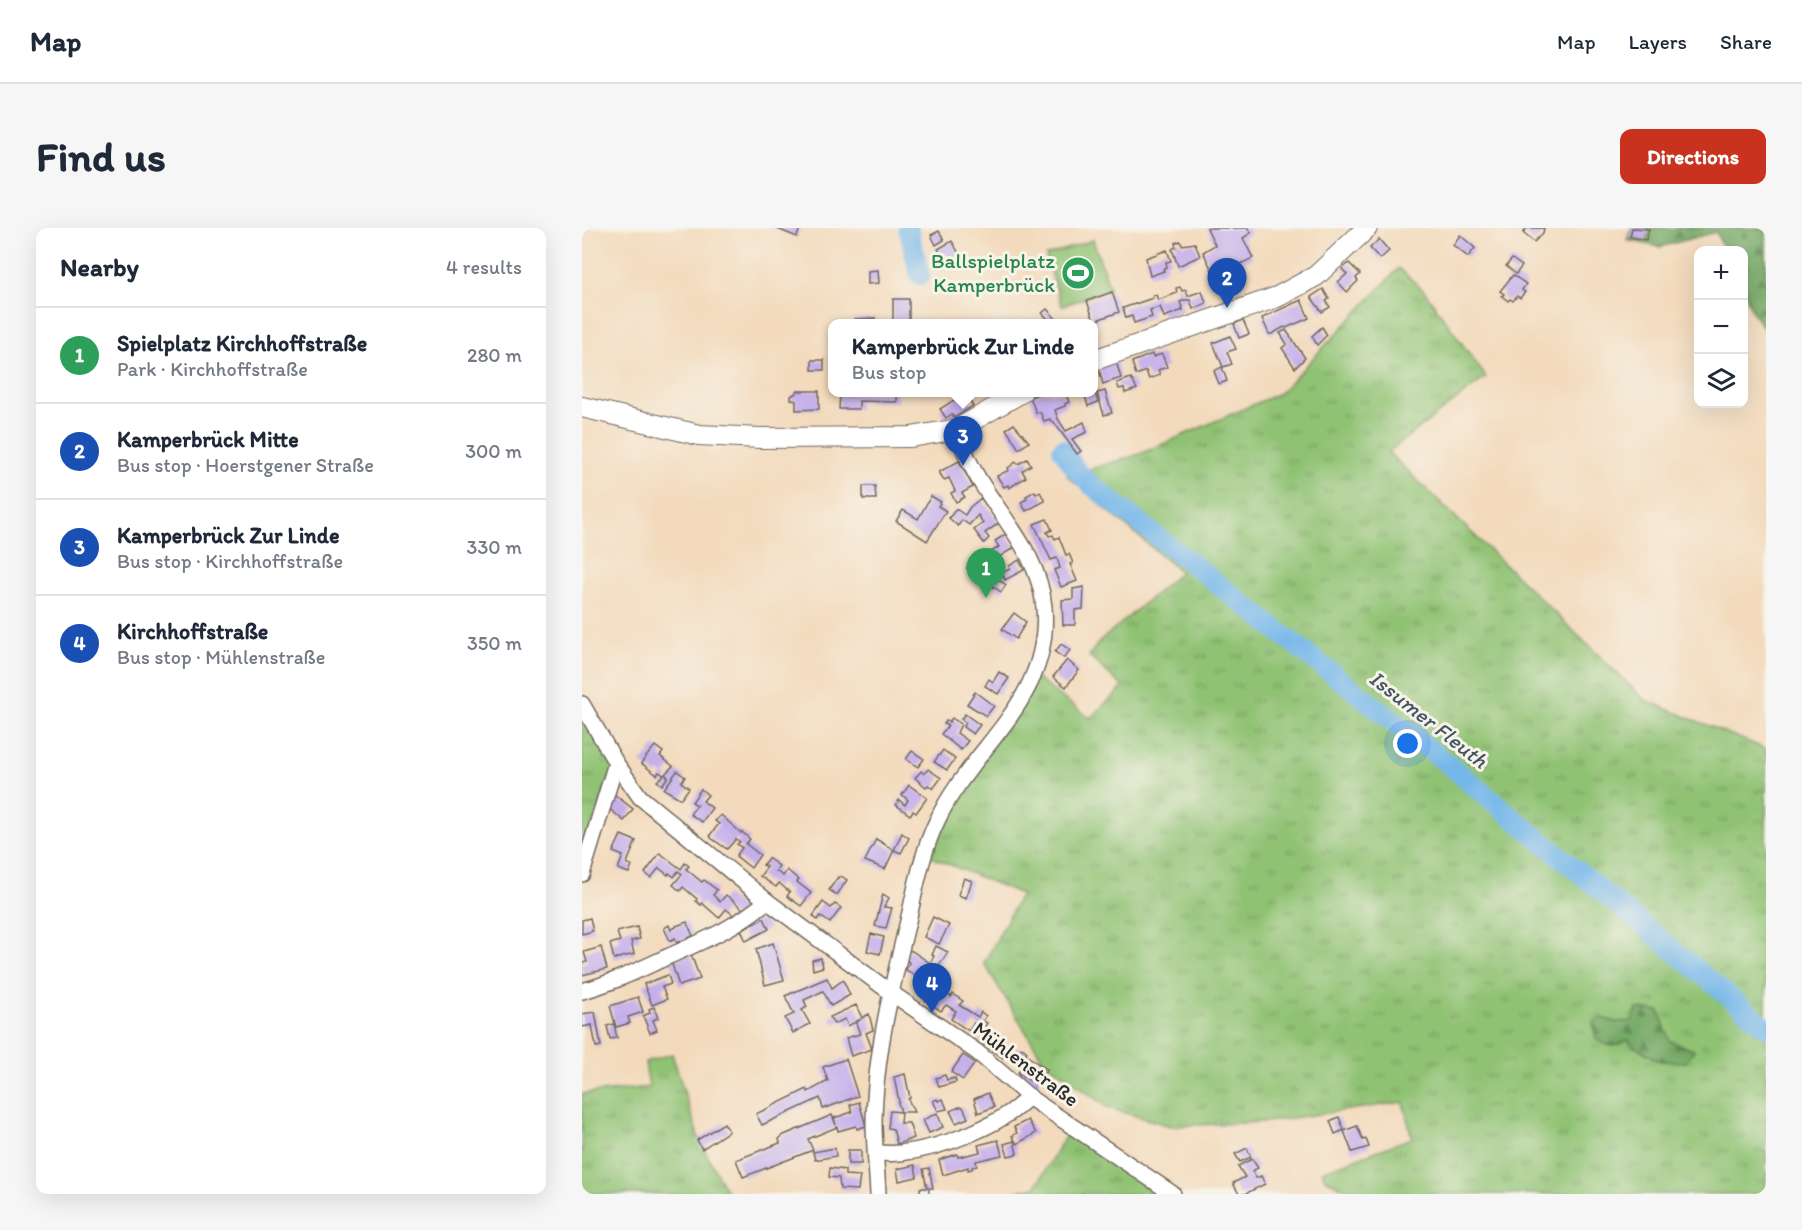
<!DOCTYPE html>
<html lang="en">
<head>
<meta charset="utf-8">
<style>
	:root { --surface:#fff; --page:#f6f6f7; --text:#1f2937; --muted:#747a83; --line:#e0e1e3; --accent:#c8321e }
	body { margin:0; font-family:Itim,sans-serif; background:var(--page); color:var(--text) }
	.controls { position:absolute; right:18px; top:18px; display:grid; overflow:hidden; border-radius:12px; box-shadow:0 6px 24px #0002 }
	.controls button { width:54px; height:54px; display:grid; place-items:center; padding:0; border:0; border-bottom:2px solid var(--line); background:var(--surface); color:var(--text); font:30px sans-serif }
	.you { position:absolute; left:826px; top:516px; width:21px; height:21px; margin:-15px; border:4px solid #fff; border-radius:50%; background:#1a73e8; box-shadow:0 0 0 9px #1a73e833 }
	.badge { display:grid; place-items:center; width:39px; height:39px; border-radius:50%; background:var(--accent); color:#fff; font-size:20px; font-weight:700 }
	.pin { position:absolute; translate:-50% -50px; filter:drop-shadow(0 2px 3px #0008) }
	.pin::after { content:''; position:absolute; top:32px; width:21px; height:18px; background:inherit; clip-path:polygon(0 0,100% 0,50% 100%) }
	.popup { position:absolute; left:246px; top:91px; width:270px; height:78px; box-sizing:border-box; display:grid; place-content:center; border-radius:12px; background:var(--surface); filter:drop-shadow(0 2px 4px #0005); font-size:20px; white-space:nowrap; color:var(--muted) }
	.popup b { font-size:22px; color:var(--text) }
	.popup::after { content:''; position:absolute; left:50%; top:100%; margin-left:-12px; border:12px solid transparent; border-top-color:var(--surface) }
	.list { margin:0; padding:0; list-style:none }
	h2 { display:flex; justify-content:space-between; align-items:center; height:78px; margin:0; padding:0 24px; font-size:26px }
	h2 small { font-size:20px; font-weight:400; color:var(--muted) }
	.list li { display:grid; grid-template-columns:39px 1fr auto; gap:18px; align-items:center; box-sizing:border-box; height:96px; padding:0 24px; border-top:2px solid var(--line) }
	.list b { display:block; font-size:22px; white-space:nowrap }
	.list p { margin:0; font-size:20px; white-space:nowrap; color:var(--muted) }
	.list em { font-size:20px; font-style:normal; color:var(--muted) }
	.icon { flex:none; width:33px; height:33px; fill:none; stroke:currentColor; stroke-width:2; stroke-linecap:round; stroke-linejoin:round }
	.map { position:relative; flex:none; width:1184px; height:966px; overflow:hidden; border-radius:12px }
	header { display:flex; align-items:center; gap:36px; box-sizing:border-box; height:84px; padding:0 30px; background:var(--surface); border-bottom:2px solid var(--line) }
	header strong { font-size:28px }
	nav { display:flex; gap:33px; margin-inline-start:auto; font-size:21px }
	.intro { display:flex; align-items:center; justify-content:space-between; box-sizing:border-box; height:144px; padding:0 36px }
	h1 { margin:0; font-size:42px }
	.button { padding:15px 27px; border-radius:12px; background:var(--accent); color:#fff; font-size:21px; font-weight:700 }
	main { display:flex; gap:36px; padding:0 36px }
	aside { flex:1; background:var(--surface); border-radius:12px; box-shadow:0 6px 24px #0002 }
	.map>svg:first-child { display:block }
	.grass { fill:url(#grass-tufts); stroke:#5e764f; stroke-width:1.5 }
	.forest { fill:url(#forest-firs); stroke:#506a48; stroke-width:1.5 }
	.green { fill:#90c273; stroke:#5e764f; stroke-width:1.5 }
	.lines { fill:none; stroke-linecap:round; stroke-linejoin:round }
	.river { stroke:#76b7ea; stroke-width:20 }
	.building { fill:#c5afeb }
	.minor-casing { stroke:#71685e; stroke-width:18 }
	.major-casing { stroke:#71685e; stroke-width:22 }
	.minor { stroke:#fff; stroke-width:15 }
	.major { stroke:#fff; stroke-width:20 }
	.labels { text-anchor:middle; stroke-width:6; stroke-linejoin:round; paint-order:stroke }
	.leisure-label { font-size:21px; fill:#27864d; stroke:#f7f3e8; text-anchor:end }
	.street-label { font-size:21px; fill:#2b2b2b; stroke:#f7f3e8 }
	.water-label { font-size:22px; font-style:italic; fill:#425564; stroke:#f7f3e8 }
</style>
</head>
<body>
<header>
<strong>Map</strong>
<nav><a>Map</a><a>Layers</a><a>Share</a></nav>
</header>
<div class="intro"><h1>Find us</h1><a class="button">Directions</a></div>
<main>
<aside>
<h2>Nearby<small>4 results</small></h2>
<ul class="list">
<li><span class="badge" style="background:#2e9e5b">1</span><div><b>Spielplatz Kirchhoffstraße</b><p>Park · Kirchhoffstraße</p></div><em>280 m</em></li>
<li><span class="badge" style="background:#1a4fb4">2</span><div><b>Kamperbrück Mitte</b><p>Bus stop · Hoerstgener Straße</p></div><em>300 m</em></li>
<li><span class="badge" style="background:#1a4fb4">3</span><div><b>Kamperbrück Zur Linde</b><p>Bus stop · Kirchhoffstraße</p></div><em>330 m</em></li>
<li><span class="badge" style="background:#1a4fb4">4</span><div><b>Kirchhoffstraße</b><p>Bus stop · Mühlenstraße</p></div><em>350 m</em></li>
</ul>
</aside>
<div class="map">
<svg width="1184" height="966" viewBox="0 0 1184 966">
	<defs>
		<pattern id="grass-tufts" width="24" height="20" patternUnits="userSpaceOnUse" patternTransform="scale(1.5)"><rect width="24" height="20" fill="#90c273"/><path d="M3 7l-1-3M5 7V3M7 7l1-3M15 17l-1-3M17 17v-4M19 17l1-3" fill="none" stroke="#769e5f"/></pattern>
		<pattern id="forest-firs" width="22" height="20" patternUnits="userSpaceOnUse" patternTransform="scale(1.5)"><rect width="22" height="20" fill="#74a865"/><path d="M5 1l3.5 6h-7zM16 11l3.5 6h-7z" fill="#5f8953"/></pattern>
	</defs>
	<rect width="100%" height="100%" fill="#f7f3e8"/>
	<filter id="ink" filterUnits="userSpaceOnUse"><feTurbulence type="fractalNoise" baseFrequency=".0167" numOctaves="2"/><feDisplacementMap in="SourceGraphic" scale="12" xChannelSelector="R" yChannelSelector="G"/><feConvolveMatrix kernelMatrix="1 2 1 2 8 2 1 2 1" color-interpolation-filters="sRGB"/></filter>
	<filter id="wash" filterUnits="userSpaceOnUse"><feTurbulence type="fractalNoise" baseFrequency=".008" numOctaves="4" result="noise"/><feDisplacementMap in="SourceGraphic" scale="24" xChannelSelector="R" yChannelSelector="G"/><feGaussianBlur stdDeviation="1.35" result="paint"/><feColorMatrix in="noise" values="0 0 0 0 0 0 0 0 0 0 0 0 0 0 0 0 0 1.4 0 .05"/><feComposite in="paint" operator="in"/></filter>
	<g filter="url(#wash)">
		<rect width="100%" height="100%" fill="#f3dabc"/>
		<g class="grass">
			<path d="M817,40L843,64L904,149L806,224L1063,472L1184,521V966H774L743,951L740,943L830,910L821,874L683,894L589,898L526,880L461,832L402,735L439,666L342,626L356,592L451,448L508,490L541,459L507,428L517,414L599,344L485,248L558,226L698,165Z"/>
			<path d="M0,476L34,535L0,624Z"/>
			<path d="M90,826L118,914L146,966H0V866L67,859L63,834Z"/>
			<path d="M490,897L591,966H426L453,959Z"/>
		</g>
		<g class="forest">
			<path d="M1050,0H1184V103C1159,73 1162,60 1162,22H1142L1134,4L1078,19L1045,12Z"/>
			<path d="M1055,781L1077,783L1088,813L1112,822L1104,834L1078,833L1053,819L1046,812C1031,820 1029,820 1014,811L1011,794L1021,790L1033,794L1050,793Z"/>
		</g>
		<path class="green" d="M511,12L528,61L480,78L464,28Z"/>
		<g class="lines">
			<g class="river">
				<path d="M326,0L338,47"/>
				<path d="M480,221L495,243L508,256L866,536L1184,799"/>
			</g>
		</g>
		<g id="blocks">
			<g class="building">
				<path d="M193,0H218L215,9Z"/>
				<path d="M625,0H666L669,5L661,10L671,30L633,48L621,24L633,17Z"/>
				<path d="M945,0H962L961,5L952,14L941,5Z"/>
				<path d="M1050,0L1067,1L1064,12L1048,9Z"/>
				<path d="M357,3L362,12L354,17L349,7Z"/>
				<path d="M878,7L893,20L886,29L871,17Z"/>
				<path d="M797,11L807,23L798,31L788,20Z"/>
				<path d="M370,13L380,31L366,39L356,21Z"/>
				<path d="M598,13L600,17L613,15L618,28L596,38L590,21L594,19L593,15Z"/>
				<path d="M585,22L589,33L584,34L585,39L581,41L582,43L568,48L564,30Z"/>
				<path d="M930,31L940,38L934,46L924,38Z"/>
				<path d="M767,35L778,46L774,50L776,53L765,64L756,54L765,46L760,41Z"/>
				<path d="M296,42L297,55L286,56V43Z"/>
				<path d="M931,47L944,56L940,62L943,64L938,70L935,68L931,73L928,71L926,73L920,68L922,66L918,63Z"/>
				<path d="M598,59L600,63L604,62L606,68L620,63L624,75L611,81L608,72H603L598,74L601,82L582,89L578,79L568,82L570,89L552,95L550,88L544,90L541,80L571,70L570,68L574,67L576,72L595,65L594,60Z"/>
				<path d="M741,61L747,71L744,73L748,79L740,84L729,69Z"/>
				<path d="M530,64L537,84L512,93L505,73Z"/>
				<rect x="311" y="71" width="16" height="24"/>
				<path d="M719,72L727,90L704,100L702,99L690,106H687L680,90Z"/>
				<path d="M465,81L475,92L470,95L460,85Z"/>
				<path d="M293,90V95H273L272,91Z"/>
				<path d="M661,92L667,106L657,110L652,96Z"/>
				<path d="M740,99L745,107L735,117L730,108Z"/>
				<path d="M704,102L723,130L713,140L700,120L705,116L698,105Z"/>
				<path d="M648,108L654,121L645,124L650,136L641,139L631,115Z"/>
				<path d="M570,126L571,129L580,126L585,139L576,142L578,147L567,151L564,143L554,147L550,134Z"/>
				<rect x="230" y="132" width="12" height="10"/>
				<path d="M534,133L539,150L521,156L516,138Z"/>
				<path d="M640,139L645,153L637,156L632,143Z"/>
				<path d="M549,150L555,161L543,165L542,160L537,161L535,155Z"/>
				<path d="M214,163H237V181L214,182V173L209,171V168L214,165Z"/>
				<path d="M523,163L530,185L522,187L515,165Z"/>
				<path d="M258,165H315V174L277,173V181H257Z"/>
				<path d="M383,165L391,178L372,190L370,186L364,190L358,181Z"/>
				<path d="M459,165H480L481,168L484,167L487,174L483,176V178L473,182L476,191L484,203L502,194L505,204L490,211L499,223L495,226L471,193L469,194L468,191L462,193L458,184L454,185L448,169Z"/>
				<path d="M502,165H513L516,174L506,178Z"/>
				<path d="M432,196L447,214L437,221L424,201Z"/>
				<path d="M445,231L449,237L440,243L444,249L427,260L426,257L422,259L415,248L427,242L426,240L434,234L436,236Z"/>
				<path d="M377,233L391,259L380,265L383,269L374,274L369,265L373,263L367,250L362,252L357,244Z"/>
				<path d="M281,258H293L294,271H281Z"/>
				<path d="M453,263L454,266L458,264L463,273L444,283L439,274L445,271L444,268Z"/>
				<path d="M349,268L359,274L356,278L364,283L345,313L314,293L321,282L336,291Z"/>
				<path d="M399,270L417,295L403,305L407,310L402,315L392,302L401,295L396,287L387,297L380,292L376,298L367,290L374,281L383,287L388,279Z"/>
				<path d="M465,291L470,302L465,304L467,308L471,307L473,311L477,309L484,327L487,326L491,335L488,336L495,353L479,359L472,342L478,340L475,330L469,332L452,296Z"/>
				<path d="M424,306L433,319L414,331L409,324L417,319L413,313Z"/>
				<path d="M437,332L442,342L423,352L420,345L428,341L427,338Z"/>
				<path d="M390,333L424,357L419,364L385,340Z"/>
				<path d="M502,359L501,381L493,382V397H481L480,372L491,371V361Z"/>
				<path d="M432,385L444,394L434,411L420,401Z"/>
				<path d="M479,416L488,422L482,430L473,424Z"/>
				<path d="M485,432L497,442L484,459L471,449Z"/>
				<path d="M417,444L427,450L416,466L403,458L407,451L411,454Z"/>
				<path d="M393,464L412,478L404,488L385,476Z"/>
				<path d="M383,486L398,497L391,506L381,499L384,495L379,491Z"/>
				<path d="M370,490L379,496L375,505L386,513L379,522L359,506L366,498L362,496L365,492L367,494Z"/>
				<path d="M73,518L81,524L78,528L91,538L83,546L86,549L80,557L75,553L82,547L77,544L75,547L59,535Z"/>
				<path d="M361,522L373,531L365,542L352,534Z"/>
				<path d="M330,523L342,531L336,539L324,531Z"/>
				<path d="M346,541L359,550L351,561L346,557L344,559L333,550L339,543L342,546Z"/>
				<path d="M95,543L103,549L99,554L107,560L99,571L82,561Z"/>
				<path d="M327,557L345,570L334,585L331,583L328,587L314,577L317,572L323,577L326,572L320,567Z"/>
				<path d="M119,561L126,567L121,573L130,580L120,594L108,586L115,577L110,574Z"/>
				<path d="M28,565L33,567L51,581L42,593L24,578Z"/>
				<path d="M139,587L159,605L160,604L168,611L164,616L178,627L169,640L154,628L160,620L155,616L158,614L154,611L145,621L129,610L128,607L137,596L133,593Z"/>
				<path d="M320,605L327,610L319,625L312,622Z"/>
				<path d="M39,607L54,613L45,635L50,638L47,645L36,641L41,628L31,624Z"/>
				<path d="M294,611L312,622L303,641L283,633Z"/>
				<path d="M78,625L99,641L103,635L107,638L104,641L120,654L122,652L135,662L131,667L138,674L144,667L161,681L154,689L144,681L137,690L120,675L119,677L114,673L115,671L101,659L98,663L91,657L100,646L96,643L92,649L87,645L86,647L77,640L69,650L63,645Z"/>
				<path d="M186,630L197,638L194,643L201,648L205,642L217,652L215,654L229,665L219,678L205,668L208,664L204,661L197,655L194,659L178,648L185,639L181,637Z"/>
				<path d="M259,648L265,652L255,667L247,662L256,649L257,650Z"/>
				<path d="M382,650L390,653L384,670L376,667Z"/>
				<path d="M301,666L307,670L302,679L310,680L304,700L293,698Z"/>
				<path d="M241,674L249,680L253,676L259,680L248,695L238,688L235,692L231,688Z"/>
				<path d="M351,689L367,697L357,716L342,709Z"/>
				<path d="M8,690L11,703L0,706V692Z"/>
				<path d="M182,690L187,701L164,713L159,702Z"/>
				<path d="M105,694L111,708L95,715L93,710L88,713L82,700L87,697L89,702L94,699V698Z"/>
				<path d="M55,699L58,711L49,713L52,726L32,731L28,716L38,713L35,704Z"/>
				<path d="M289,706L302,709L298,726L285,723Z"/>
				<path d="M191,715L202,752L183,757L174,721Z"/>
				<path d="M354,718L366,724L354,742L350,740L341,753L324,742L327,735L326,733L322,731L324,722L330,723L348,735L352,728L350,727Z"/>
				<path d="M19,719L25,741L0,747V735L5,734L2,724Z"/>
				<path d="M109,726L118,751L97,758L89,733Z"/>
				<path d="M239,730L241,739L231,742L230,732Z"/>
				<path d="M86,747L89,756L80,759L85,771L70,777L62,756Z"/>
				<path d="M245,750L250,760L261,752L268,767L249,778L241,763L222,772L225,779L220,782L228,796L211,805L203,790L212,786L203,768Z"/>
				<path d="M352,758L369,769L371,766L381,773L377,777L396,789L399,784L404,788L401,793L405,795L398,806L394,804L397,798L392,795L387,803L369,791L374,783L364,777L359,783L343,772Z"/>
				<path d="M56,769L61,784L46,789L48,795L34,799L28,778Z"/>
				<path d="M274,777L280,790L287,786L291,802L284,805L290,821L269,828L264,810L278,806L274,795L279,791L266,798L263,791L252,796L248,789Z"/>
				<path d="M72,779L76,790L71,792L75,802L68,805L61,788L68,785L67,781Z"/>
				<path d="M13,784L19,818L14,819L10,797L0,799V786Z"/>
				<path d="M32,796L35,810L28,811L25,798Z"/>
				<path d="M406,803L422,811V815L429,820L421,830L398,814Z"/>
				<path d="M435,820L438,822L440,820L445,824L443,826L465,842L454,857L436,845L442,836L429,828Z"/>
				<path d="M381,827L393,835L381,852L369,844Z"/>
				<path d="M264,831L276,868L241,881L238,870L180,897L174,886L225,861L226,864L246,853L241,839Z"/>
				<path d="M323,846L328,870L326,871L332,884H319L316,875L317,874L312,849Z"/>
				<path d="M363,847L365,852L373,850L374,854L357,859L354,850Z"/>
				<path d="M406,865L412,879L396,885L392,871Z"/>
				<path d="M355,871L356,873L361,871L365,881L356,883L351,873Z"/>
				<path d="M277,874L284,898L275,901L274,898L256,903L255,899L226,911L231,922L161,949L154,932L198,915L197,911L202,907L250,887L254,897L252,890L270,884L268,877Z"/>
				<path d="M377,879H381L386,890L374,895L368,883Z"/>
				<path d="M308,883L319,884L318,895H327L332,910L315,916L311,901L306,900Z"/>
				<path d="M355,885L361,899L347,905L341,892Z"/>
				<path d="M757,889L762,902L753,906L748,893Z"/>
				<path d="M446,892L454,905L435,916L430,908L435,905L432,899Z"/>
				<path d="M142,895L147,903L120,921L115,912Z"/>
				<path d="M775,898L781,912L784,911L787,919L770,924L762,903Z"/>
				<path d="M416,912L420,927L394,933L395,938L390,939V941L386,942V939L361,947L357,932L375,926L376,929L398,924L396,917Z"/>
				<path d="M432,913L435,926L426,928L422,916Z"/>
				<path d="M253,920L254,928L233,932L231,924Z"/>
				<path d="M665,920L669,929L658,934L653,926Z"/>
				<rect x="266" y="922" width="13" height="14"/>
				<path d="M670,931L676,940L670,943L674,950L679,948L683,956L663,966H657L651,955L663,949L656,938Z"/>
				<path d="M333,937L335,949L317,953L315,941Z"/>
				<path d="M248,940L263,942V947L278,948L276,962L258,961L257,950L247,949Z"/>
				<path d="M347,940L351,960H347V964L345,966H338V960H345L341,941Z"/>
			</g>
		</g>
	</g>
	<g filter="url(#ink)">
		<use href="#blocks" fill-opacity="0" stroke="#71685e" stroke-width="1.5"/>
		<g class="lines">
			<g class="minor-casing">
				<g id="minor">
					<path d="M0,476L34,535L58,569L185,673L308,764L395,824L451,872L591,966"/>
					<path d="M0,646L34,535"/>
					<path d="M0,763C30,755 57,742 85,729C123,712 153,700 185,673"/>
					<path d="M295,925C302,925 310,926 318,925C356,921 421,898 447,868"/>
					<path d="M296,966C295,942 292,918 292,894C293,826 310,758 326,693C334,659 340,624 355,593C390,517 470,474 462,379C456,309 390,268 376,201"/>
				</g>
			</g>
			<g class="major-casing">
				<g id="major">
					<path d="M512,132L695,69L734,48L785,0"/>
					<path d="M0,179L117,207L178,210L329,209L376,201L440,164"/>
				</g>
			</g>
			<use href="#minor" class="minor"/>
			<use href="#major" class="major"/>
		</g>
	</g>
	<defs>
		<g id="stadium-disc" transform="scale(1.725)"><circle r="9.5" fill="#2e9e5b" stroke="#f7f3e8"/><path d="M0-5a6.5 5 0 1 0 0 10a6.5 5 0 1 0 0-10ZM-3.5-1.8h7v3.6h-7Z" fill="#fff"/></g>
	</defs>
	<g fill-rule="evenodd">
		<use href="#stadium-disc" x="496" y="45"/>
	</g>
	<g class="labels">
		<g class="leisure-label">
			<text x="473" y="40">Ballspielplatz<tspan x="473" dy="24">Kamperbrück</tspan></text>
		</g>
		<g class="street-label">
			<text transform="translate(444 836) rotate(37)" y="7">Mühlenstraße</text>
		</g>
		<g class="water-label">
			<text transform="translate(847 491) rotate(38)" y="8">Issumer Fleuth</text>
		</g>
	</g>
</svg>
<div class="controls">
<button>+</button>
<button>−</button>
<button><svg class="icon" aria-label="layers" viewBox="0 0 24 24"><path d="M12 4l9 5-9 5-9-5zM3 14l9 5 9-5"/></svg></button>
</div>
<div class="you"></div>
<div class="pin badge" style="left:404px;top:370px;background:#2e9e5b">1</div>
<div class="pin badge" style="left:645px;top:80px;background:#1a4fb4">2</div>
<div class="pin badge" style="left:381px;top:238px;background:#1a4fb4">3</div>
<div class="popup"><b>Kamperbrück Zur Linde</b>Bus stop</div>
<div class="pin badge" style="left:350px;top:785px;background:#1a4fb4">4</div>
</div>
</main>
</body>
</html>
